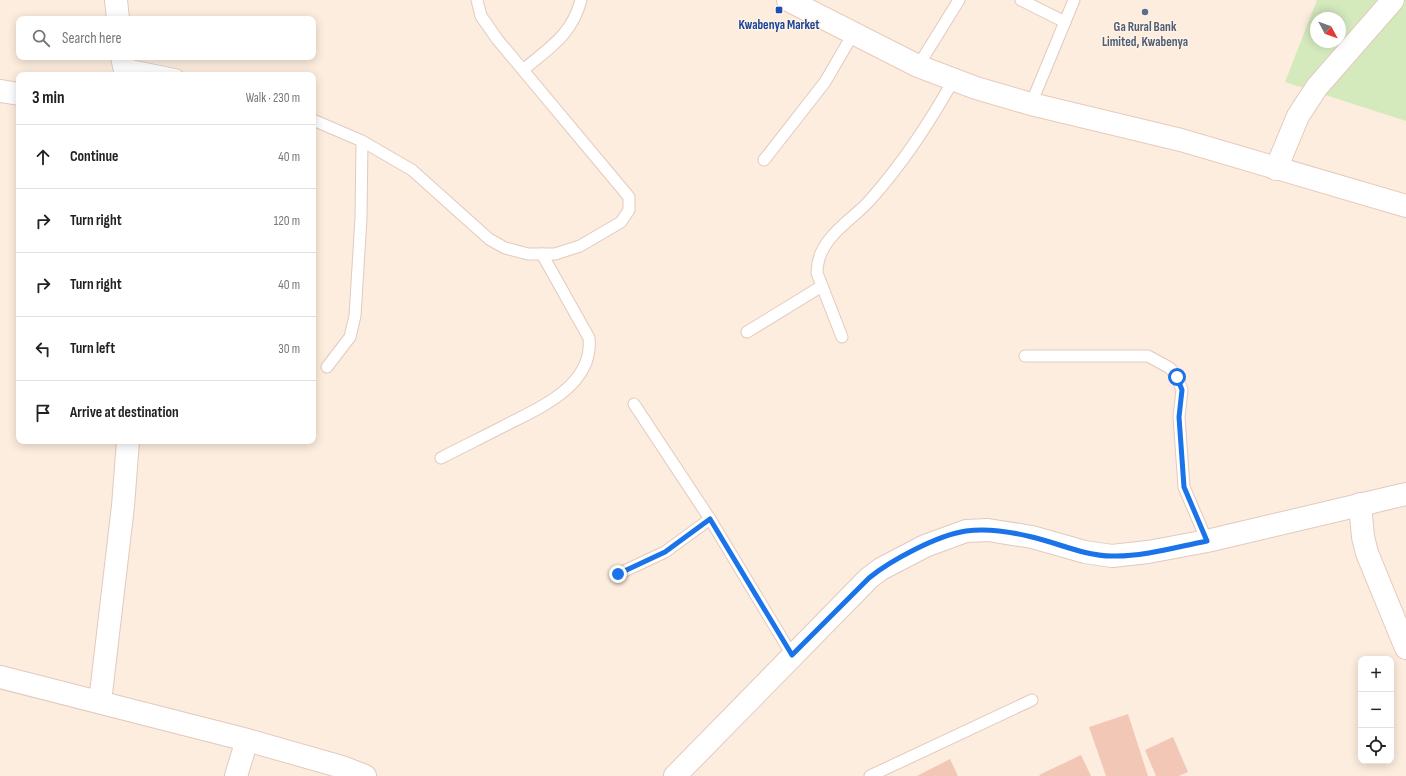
<!DOCTYPE html>
<html lang="en">
<head>
<meta charset="utf-8">
<style>
	:root { --surface:#fff; --page:#f6f6f6; --text:#222; --muted:#767676; --line:#e0e0e0 }
	body { margin:0; font-family:"Sofia Sans Condensed",sans-serif; background:var(--page); color:var(--text) }
	.controls { position:absolute; right:12px; bottom:12px; display:grid; overflow:hidden; border-radius:8px; box-shadow:0 2px 10px #0003 }
	.controls button { width:36px; height:36px; display:grid; place-items:center; padding:0; border:0; border-bottom:1px solid var(--line); background:var(--surface); color:var(--text); font:20px sans-serif }
	.compass { position:absolute; left:1310px; top:12px; width:36px; height:36px; border-radius:50%; background:var(--surface); box-shadow:0 2px 10px #0003; rotate:131deg }
	.stop { position:absolute; width:12px; height:12px; margin:-9px; border:3px solid #1a73e8; border-radius:50%; background:#fff }
	.stop.end { background:#1a73e8; border-color:#fff; box-shadow:0 1px 4px #0008 }
	.list { margin:0; padding:0; list-style:none }
	h2 { display:flex; justify-content:space-between; align-items:center; height:52px; margin:0; padding:0 16px; font-size:17px }
	h2 small { font-size:13px; font-weight:400; color:var(--muted) }
	.list li { display:grid; grid-template-columns:26px 1fr auto; gap:12px; align-items:center; box-sizing:border-box; height:64px; padding:0 16px; border-top:1px solid var(--line) }
	.list b { display:block; font-size:15px; white-space:nowrap }
	.list em { font-size:13px; font-style:normal; color:var(--muted) }
	.icon { flex:none; width:22px; height:22px; fill:none; stroke:currentColor; stroke-width:2; stroke-linecap:round; stroke-linejoin:round }
	.map { position:relative; flex:none; width:1406px; height:776px; overflow:hidden }
	.search { position:absolute; background:var(--surface); box-shadow:0 2px 10px #0003; left:16px; top:16px; width:300px; height:44px; display:flex; align-items:center; gap:10px; box-sizing:border-box; padding:0 14px; border-radius:8px; color:var(--muted); font-size:15px }
	.panel { position:absolute; background:var(--surface); box-shadow:0 2px 10px #0003; left:16px; top:72px; width:300px; height:372px; border-radius:8px }
	.map>svg:first-child { display:block }
	.green { fill:#d4eabd; fill-rule:evenodd }
	.building { fill:#f2c7b5 }
	.lines { fill:none; stroke-linecap:round; stroke-linejoin:round }
	.service-casing { stroke:#e2cabd; stroke-width:13 }
	.minor-casing { stroke:#e2cabd; stroke-width:24 }
	.secondary-casing { stroke:#e8caba; stroke-width:24 }
	.service { stroke:#fff; stroke-width:11 }
	.minor { stroke:#fff; stroke-width:22 }
	.secondary { stroke:#fff; stroke-width:22 }
	.route { stroke:#1a73e8; stroke-width:5 }
	.transit-dot { fill:#1a4fb4; stroke:#fff2e5; stroke-width:1.5 }
	.service-dot { fill:#5c6f8a; stroke:#fff2e5; stroke-width:1.5 }
	.labels { text-anchor:middle; stroke-width:3; stroke-linejoin:round; paint-order:stroke }
	.transit-label { font-size:13px; font-weight:bold; fill:#164399; stroke:#fff2e5 }
	.service-label { font-size:13px; font-weight:bold; fill:#4e5e75; stroke:#fff2e5 }
</style>
</head>
<body>
<div class="map">
<svg width="1406" height="776" viewBox="0 0 1406 776">
	<rect width="100%" height="100%" fill="#fdedde"/>
	<path class="green" d="M1317,0H1406V121L1285,82ZM1316,18H1340V42H1316Z"/>
	<g class="building">
		<path d="M1128,714L1148,776H1106L1089,727Z"/>
		<path d="M1173,737L1188,772L1179,776H1156L1145,750Z"/>
		<path d="M1081,755L1091,776H1040L1039,775Z"/>
		<path d="M950,759L958,776H917Z"/>
	</g>
	<g class="lines">
		<g class="service-casing">
			<g id="service">
				<path d="M1021,0L1065,22"/>
				<path d="M123,64L177,75"/>
				<path d="M918,66L959,0"/>
				<path d="M523,70C549,48 572,35 581,0"/>
				<path d="M1031,104L1074,0"/>
				<path d="M313,120L362,141L412,170L489,239L505,248L528,254H555L580,246L621,222L629,210V197L497,39L481,16L477,0"/>
				<path d="M764,160L825,82L853,34"/>
				<path d="M747,332L822,286"/>
				<path d="M842,337L817,273C817,260 821,250 829,240C840,225 858,214 871,199C903,163 930,122 954,79"/>
				<path d="M1025,356H1148L1170,368L1177,377L1182,390L1179,417L1184,487L1207,541"/>
				<path d="M327,367L350,337L355,316L361,218L362,141"/>
				<path d="M634,404L710,519L792,655"/>
				<path d="M441,458C462,447 483,437 504,426C539,408 594,386 589,338L542,254"/>
				<path d="M618,574L665,552L710,519"/>
				<path d="M870,776L1032,700"/>
			</g>
		</g>
		<g class="minor-casing">
			<g id="minor">
				<path d="M116,0L118,19"/>
				<path d="M122,57L126,75"/>
				<path d="M1,91L19,94"/>
				<path d="M1276,169L1298,116L1317,87L1393,0"/>
				<path d="M1360,504L1363,537L1367,553L1406,648"/>
				<path d="M0,677L247,740L342,767L365,776"/>
				<path d="M100,702L123,506L128,441"/>
				<path d="M236,776L247,740"/>
				<path d="M675,776L869,578L881,569L925,546L966,531L988,530L1032,537L1085,552L1112,556L1148,552L1207,541L1406,494"/>
			</g>
		</g>
		<g class="secondary-casing">
			<path id="secondary" d="M788,0L918,66L976,88L1031,104L1181,140L1406,206"/>
		</g>
		<use href="#service" class="service"/>
		<use href="#minor" class="minor"/>
		<use href="#secondary" class="secondary"/>
	</g>
	<g class="lines">
		<path class="route" d="M618,574L665,552L710,519L792,655L869,578C891,560 938,535 966,531C988,528 1012,532 1032,537C1058,543 1085,556 1112,556C1143,557 1176,547 1207,541L1184,487L1179,417L1182,390L1177,377"/>
	</g>
	<rect class="transit-dot" x="775" y="6" width="8" height="8" rx="2"/>
	<circle class="service-dot" cx="1145" cy="12" r="4"/>
	<g class="labels">
		<g class="transit-label">
			<text x="779" y="29">Kwabenya Market</text>
		</g>
		<g class="service-label">
			<text x="1145" y="31">Ga Rural Bank<tspan x="1145" dy="15">Limited, Kwabenya</tspan></text>
		</g>
	</g>
</svg>
<div class="controls">
<button>+</button>
<button>−</button>
<button><svg class="icon" aria-label="locate" viewBox="0 0 24 24"><circle cx="12" cy="12" r="6"/><path d="M12 2v4M12 18v4M2 12h4M18 12h4"/></svg></button>
</div>
<svg class="compass" viewBox="-18 -18 36 36"><path d="M0-13l5 13h-10z" fill="#e53935"/><path d="M0 13l5-13h-10z" fill="#767676"/></svg>
<div class="stop" style="left:1177px;top:377px"></div>
<div class="stop end" style="left:618px;top:574px"></div>
<div class="search"><svg class="icon" aria-label="search" viewBox="0 0 24 24"><circle cx="10" cy="10" r="6"/><path d="M15 15l6 6"/></svg>Search here</div>
<section class="panel">
<h2>3 min<small>Walk · 230 m</small></h2>
<ul class="list">
<li><svg class="icon" aria-label="ahead" viewBox="0 0 24 24"><path d="M12 20V5M6 11l6-6 6 6"/></svg><div><b>Continue</b></div><em>40 m</em></li>
<li><svg class="icon" aria-label="right" viewBox="0 0 24 24"><path d="M7 20v-9h11M14 6l5 5-5 5"/></svg><div><b>Turn right</b></div><em>120 m</em></li>
<li><svg class="icon" aria-label="right" viewBox="0 0 24 24"><path d="M7 20v-9h11M14 6l5 5-5 5"/></svg><div><b>Turn right</b></div><em>40 m</em></li>
<li><svg class="icon" aria-label="left" viewBox="0 0 24 24"><path d="M17 20v-9H6M10 6l-5 5 5 5"/></svg><div><b>Turn left</b></div><em>30 m</em></li>
<li><svg class="icon" aria-label="arrive" viewBox="0 0 24 24"><path d="M6 21V4h12l-3 4 3 4H6"/></svg><div><b>Arrive at destination</b></div></li>
</ul>
</section>
</div>
</body>
</html>
